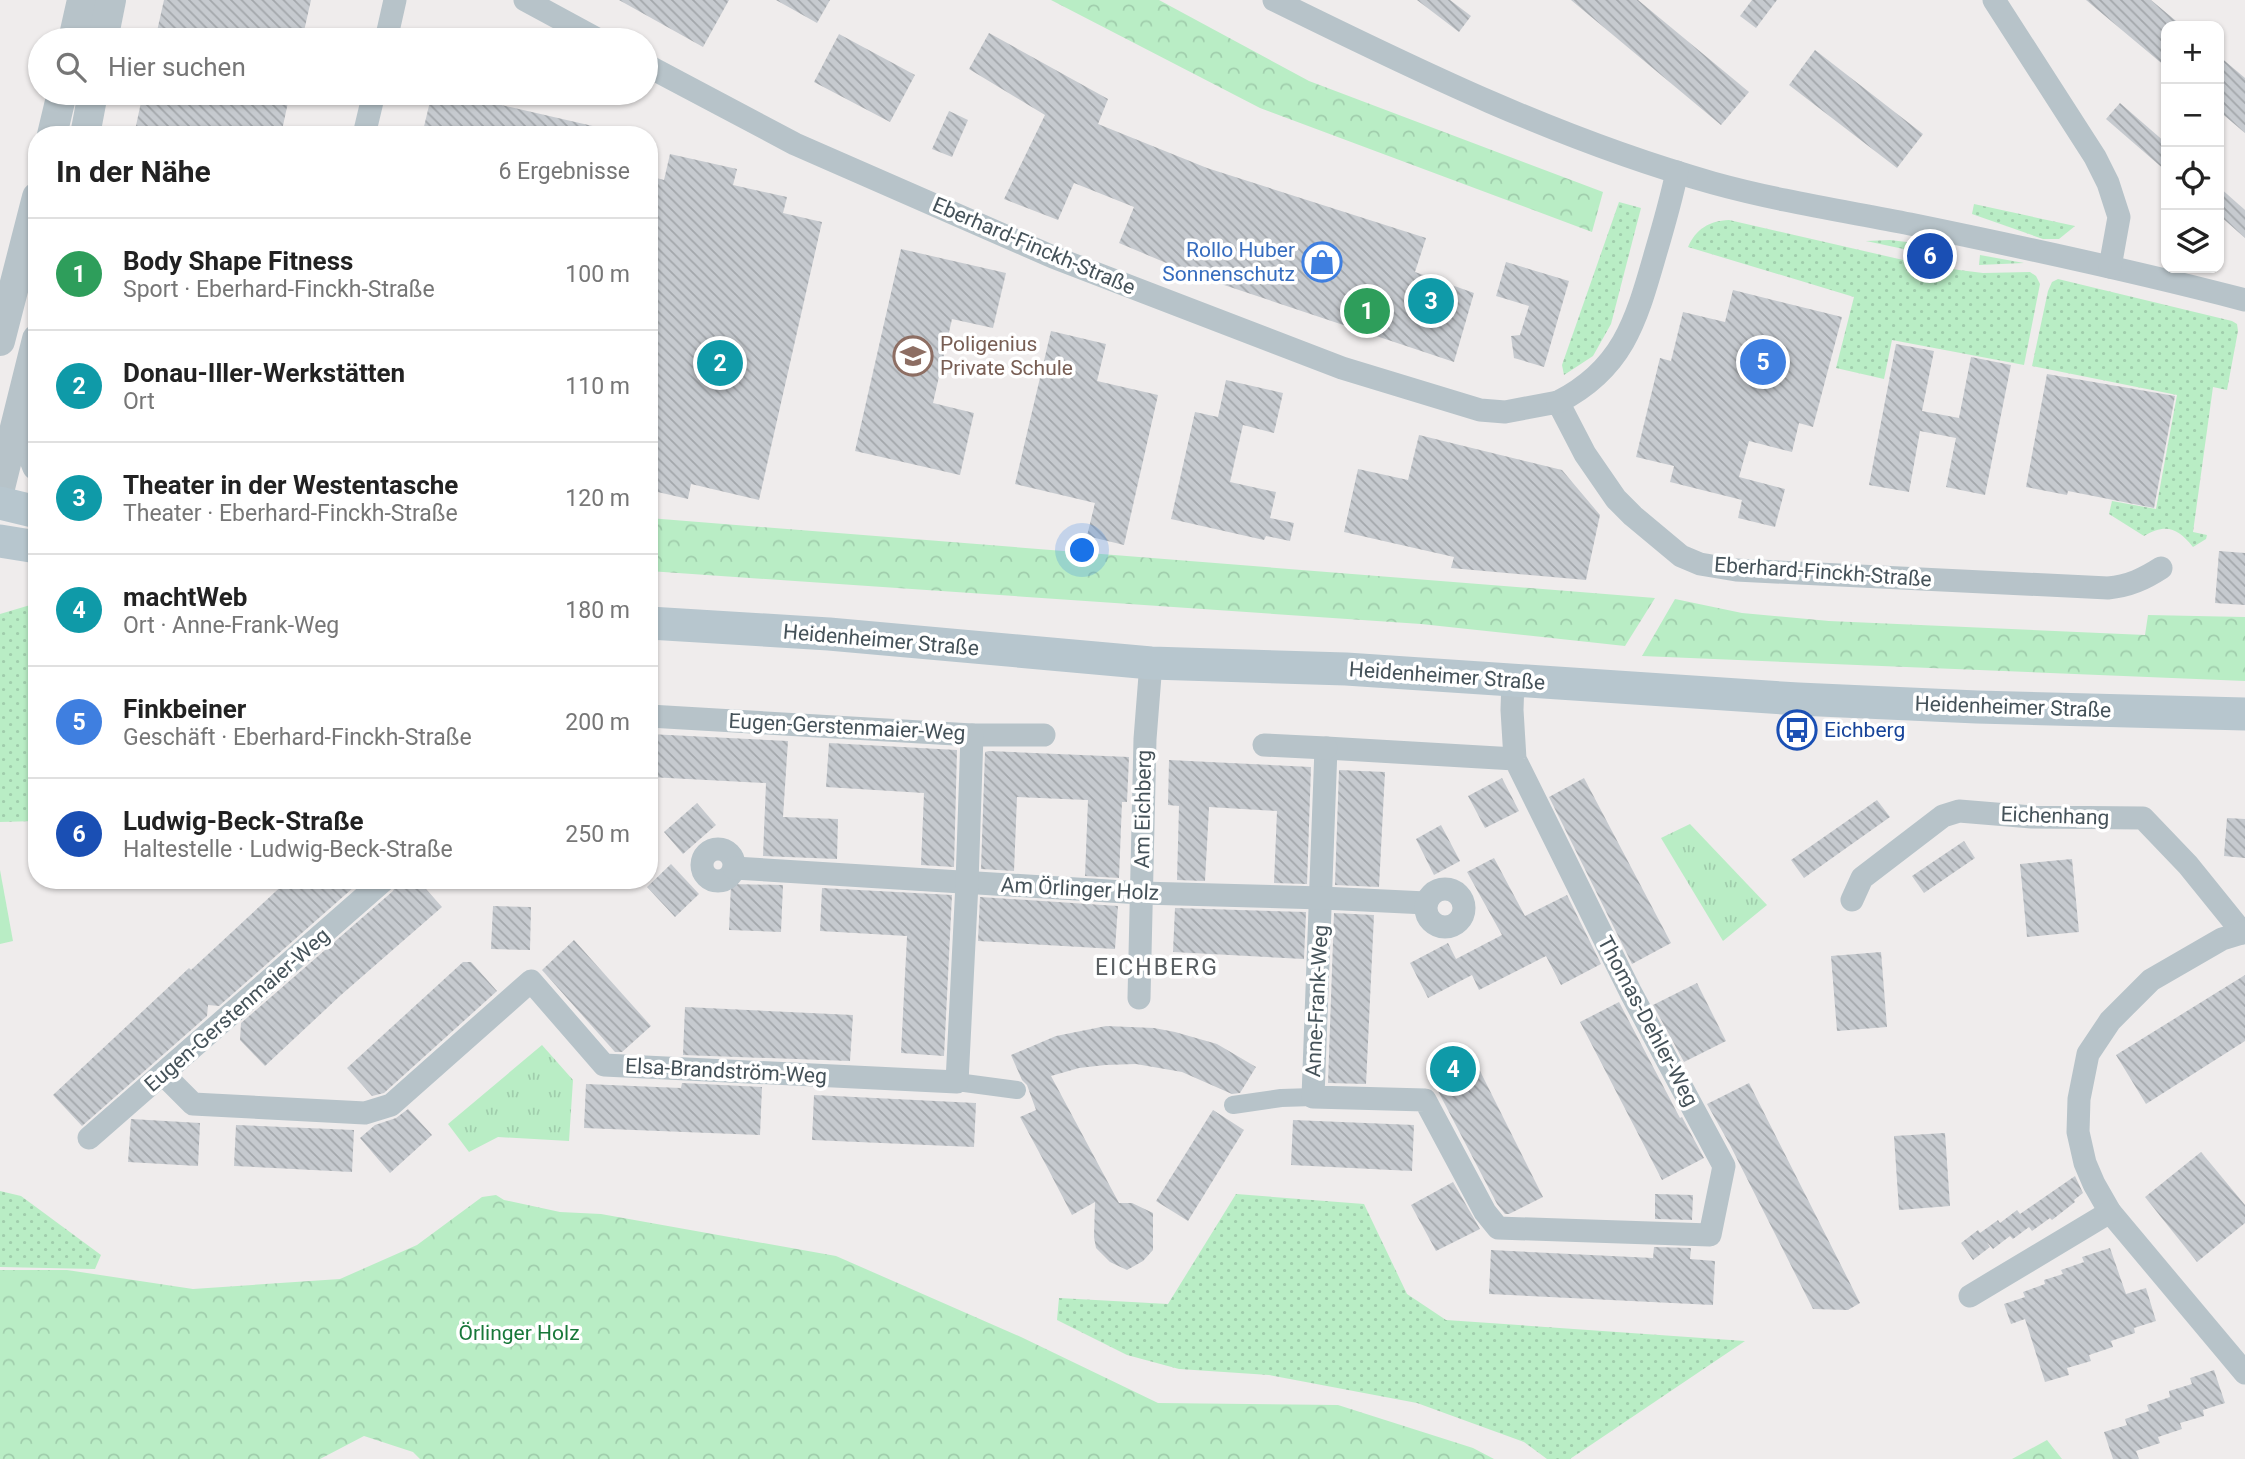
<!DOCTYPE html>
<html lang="de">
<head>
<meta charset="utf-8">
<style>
	:root { --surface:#fff; --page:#f2f2f2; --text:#222; --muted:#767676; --line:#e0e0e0; --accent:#1a8cda }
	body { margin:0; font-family:Roboto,sans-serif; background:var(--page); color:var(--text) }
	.controls { position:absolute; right:21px; top:21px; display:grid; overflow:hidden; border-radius:14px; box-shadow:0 2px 5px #0004 }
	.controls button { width:63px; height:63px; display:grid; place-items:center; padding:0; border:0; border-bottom:2px solid var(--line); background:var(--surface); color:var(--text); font:35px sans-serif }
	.you { position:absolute; left:1083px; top:551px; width:24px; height:24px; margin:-18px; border:5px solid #fff; border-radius:50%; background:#1a73e8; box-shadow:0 0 0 10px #1a73e833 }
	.badge { display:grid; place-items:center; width:46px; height:46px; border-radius:50%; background:var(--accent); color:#fff; font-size:23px; font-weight:700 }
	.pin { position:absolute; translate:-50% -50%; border:4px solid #fff; box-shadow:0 2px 7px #0006 }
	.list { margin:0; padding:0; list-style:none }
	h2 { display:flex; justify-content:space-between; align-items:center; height:91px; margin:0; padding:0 28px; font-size:30px }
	h2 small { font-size:23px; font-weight:400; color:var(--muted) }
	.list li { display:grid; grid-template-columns:46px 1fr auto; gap:21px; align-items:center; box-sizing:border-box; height:112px; padding:0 28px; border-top:2px solid var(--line) }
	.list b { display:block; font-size:26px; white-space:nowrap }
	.list p { margin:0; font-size:23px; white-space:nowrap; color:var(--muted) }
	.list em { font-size:23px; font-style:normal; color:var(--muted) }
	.icon { flex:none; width:38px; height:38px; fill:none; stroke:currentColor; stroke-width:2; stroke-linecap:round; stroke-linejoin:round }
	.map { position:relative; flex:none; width:2245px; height:1459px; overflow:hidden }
	.search { position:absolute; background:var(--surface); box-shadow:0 2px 5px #0004; left:28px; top:28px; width:630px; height:77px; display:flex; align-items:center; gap:18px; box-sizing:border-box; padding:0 24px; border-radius:38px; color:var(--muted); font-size:26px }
	.panel { position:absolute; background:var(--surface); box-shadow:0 2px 5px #0004; left:28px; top:126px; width:630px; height:763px; border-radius:28px }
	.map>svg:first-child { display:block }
	.grass { fill:url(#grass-dots) }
	.forest { fill:url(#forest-crowns) }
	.park { fill:url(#park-tufts) }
	.garden { fill:#b9edc5 }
	.building { fill:url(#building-back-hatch) }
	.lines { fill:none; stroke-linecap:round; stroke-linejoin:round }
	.pedestrian { stroke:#b7c3c9; stroke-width:18 }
	.minor { stroke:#b7c3c9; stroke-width:23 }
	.tertiary { stroke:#b7c3c9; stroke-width:30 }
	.secondary { stroke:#b7c6ce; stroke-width:33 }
	.labels { text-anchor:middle; stroke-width:7; stroke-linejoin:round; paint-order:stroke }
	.street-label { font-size:21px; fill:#455259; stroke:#fff }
	.shop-label { font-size:21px; fill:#366cbe; stroke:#fff; text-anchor:end }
	.education-label { font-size:21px; fill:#785e54; stroke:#fff; text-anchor:start }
	.transit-label { font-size:21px; fill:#164399; stroke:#fff; text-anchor:start }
	.park-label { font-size:21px; fill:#177839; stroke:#fff }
	.neighbourhood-label { font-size:23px; letter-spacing:2px; fill:#595e61; stroke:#fff }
</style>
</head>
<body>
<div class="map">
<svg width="2245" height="1459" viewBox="0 0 2245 1459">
	<defs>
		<pattern id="grass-dots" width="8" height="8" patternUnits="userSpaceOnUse" patternTransform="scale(1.75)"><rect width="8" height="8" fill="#b9edc5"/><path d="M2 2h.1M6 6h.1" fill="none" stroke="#a0cdac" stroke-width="1.8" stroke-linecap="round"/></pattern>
		<pattern id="forest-crowns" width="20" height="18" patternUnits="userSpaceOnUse" patternTransform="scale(1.75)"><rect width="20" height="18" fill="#b9edc5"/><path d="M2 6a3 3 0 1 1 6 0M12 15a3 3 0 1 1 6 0" fill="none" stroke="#a0cdac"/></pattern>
		<pattern id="park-tufts" width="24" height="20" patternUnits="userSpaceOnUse" patternTransform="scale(1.75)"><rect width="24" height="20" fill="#b9edc5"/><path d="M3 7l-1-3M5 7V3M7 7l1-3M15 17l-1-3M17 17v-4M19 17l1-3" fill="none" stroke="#a0cdac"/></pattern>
		<pattern id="building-back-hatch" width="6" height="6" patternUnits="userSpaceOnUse" patternTransform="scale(1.75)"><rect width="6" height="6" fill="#c6cacf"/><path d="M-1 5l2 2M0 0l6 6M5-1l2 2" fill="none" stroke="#a3a7ab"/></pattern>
	</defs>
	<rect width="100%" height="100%" fill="#efecec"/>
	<g class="grass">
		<path d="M1619,202L1641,208L1611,324L1593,356L1564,375L1562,365Z"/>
		<path d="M1974,204L2075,226L2059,239H2043L1972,214Z"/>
		<path d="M1729,220L1912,262L1959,270L1983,273L2030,272L2036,276L2040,284L2024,365L1892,340L1884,379L1836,368L1854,297L1688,247C1696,229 1709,221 1729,220Z"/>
		<path d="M1890,240L1915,243L1913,251L1866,241Z"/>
		<path d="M1980,255L2024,263L1979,265Z"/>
		<path d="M2058,279L2232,321L2237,324L2238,331L2227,390L2213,387L2193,532L2207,535L2206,539L2193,547C2178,528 2166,523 2144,536L2109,514L2112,501L2156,509L2177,395L2032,366L2048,291L2052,282Z"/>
		<path d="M37,603V821L0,822V614Z"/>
		<path d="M0,1191L21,1196L101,1255L95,1269L0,1267Z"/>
		<path d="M1236,1194L1364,1204L1407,1294L1446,1320L1745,1341L1570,1459H1547L1524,1442L1417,1403L1269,1375L1179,1369L1127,1355L1057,1320L1059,1298L1168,1304Z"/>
	</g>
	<g class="forest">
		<path d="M1051,0H1159L1309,81L1603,192L1592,232L1260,108Z"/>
		<path d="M649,518L1655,598L1625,646L1421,624L649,571Z"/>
		<path d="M1675,599L1742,613L1829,621L2145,635L2148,615L2245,617V681L1642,656Z"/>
		<path d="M496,1195L504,1200L560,1212L601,1214L836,1256L1021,1337L1158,1403L1338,1405L1473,1448L1494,1459H420L413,1452L364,1436L320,1459H0V1270H67L193,1289L340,1279L417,1245L482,1197Z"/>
		<path d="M2047,1440L2062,1459H2012Z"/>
	</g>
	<g class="park">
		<path d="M1690,824L1767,905L1723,941L1661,838Z"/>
		<path d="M542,1045L573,1080L569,1141L498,1137L469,1152L448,1124Z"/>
	</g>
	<path class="garden" d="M0,870L13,941L0,944Z"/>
	<g class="building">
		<path d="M164,0H311L302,40H155Z"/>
		<path d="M619,0H729L703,47Z"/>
		<path d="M776,0H830L817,23Z"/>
		<path d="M1417,0H1450L1471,16L1459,32Z"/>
		<path d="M1571,0H1638L1749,92L1721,125Z"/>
		<path d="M1752,0H1777L1756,28L1740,16Z"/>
		<path d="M2086,0H2151L2182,26H2166V67Z"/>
		<path d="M989,33L1108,99L1098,124L1207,168L1426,238L1415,272L1474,293L1454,362L1170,267L1171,265L1119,243L1134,207L1074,183L1058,220L1004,199L1045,115L969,69Z"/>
		<path d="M839,34L915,75L890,122L814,82Z"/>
		<path d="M1815,50L1923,134L1897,168L1789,85Z"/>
		<path d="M2219,56L2245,78V133L2219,111Z"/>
		<path d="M143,93H290L281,135H134Z"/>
		<path d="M432,93H449L597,127L596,135H422Z"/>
		<path d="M2120,103L2166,143V171L2106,119Z"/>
		<path d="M949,111L968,120L952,157L932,149Z"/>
		<path d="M670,154L737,169L733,185L787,197L783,213L822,222L759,500L691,484L688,499L649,490V176L664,180Z"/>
		<path d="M2219,187L2245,210V238L2219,215Z"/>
		<path d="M901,249L1006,273L993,328L952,319L933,403L974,413L960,475L855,451Z"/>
		<path d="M1506,262L1569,281L1544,367L1514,358L1511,336L1520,335L1529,306L1496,296Z"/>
		<path d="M1733,290L1842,317L1813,427L1799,423L1792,452L1749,441L1739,477L1785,489L1775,527L1738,518L1742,500L1670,482L1674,466L1636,457L1660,358L1671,361L1683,312L1725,322Z"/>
		<path d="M1051,331L1106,344L1097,381L1158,395L1124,545L1087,536L1095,503L1015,484Z"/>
		<path d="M1896,344L1934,351L1922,411L1959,418L1971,357L2011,365L1985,495L1946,487L1956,438L1920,431L1909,492L1869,485Z"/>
		<path d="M2047,374L2175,396L2154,508L2068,491L2067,495L2026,487Z"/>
		<path d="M1226,380L1283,393L1274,433L1243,425L1230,482L1276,492L1270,518L1294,523L1290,541L1266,536L1264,540L1171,519L1195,412L1218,417Z"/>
		<path d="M1419,435L1562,470L1600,515L1586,580L1451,568L1454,557L1344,532L1358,469L1408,480Z"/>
		<path d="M2219,551L2245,553V605L2215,603Z"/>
		<path d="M649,734L788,741L783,817L838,819L837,859L763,856L766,783L649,777Z"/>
		<path d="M829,743L957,750L954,867L921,865L924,793L826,787Z"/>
		<path d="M989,751L1129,757L1127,802H1122L1119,878L1085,876L1088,800L1063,799L1017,797L1014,871L981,869L985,752Z"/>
		<path d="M1169,760L1311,767L1307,884L1274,883L1277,811L1209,807L1205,881L1177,880L1179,806L1168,805Z"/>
		<path d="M1339,770L1385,772L1379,887L1335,885Z"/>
		<path d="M1502,778L1519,811L1485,828L1468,796Z"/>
		<path d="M1584,778L1671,943L1632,964L1549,797Z"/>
		<path d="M1877,800L1890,817L1804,878L1791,860Z"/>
		<path d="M697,803L716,825L683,854L664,832Z"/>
		<path d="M2227,818L2245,819V858L2224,856Z"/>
		<path d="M1441,825L1460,861L1434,875L1416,839Z"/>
		<path d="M1964,841L1975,858L1924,893L1912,876Z"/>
		<path d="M1494,858L1525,916L1567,895L1601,964L1561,985L1546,956L1479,990L1472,975L1428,998L1410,963L1448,943L1456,959L1502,935L1467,872Z"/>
		<path d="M2072,859L2079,932L2027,937L2020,864Z"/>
		<path d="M671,864L699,894L675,917L647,887Z"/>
		<path d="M288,880H362L219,1006L208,1005L207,1016L82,1126L53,1095L189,968L191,970Z"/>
		<path d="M398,880H418L442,907L341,995L265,1066L240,1040L241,1023L393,891Z"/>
		<path d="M731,884L783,885L781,932L729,930Z"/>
		<path d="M822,888L952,895L944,1056L901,1053L907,936L820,931Z"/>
		<path d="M980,897L1118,906L1115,949L978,941Z"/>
		<path d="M493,906L531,907L530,950L491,949Z"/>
		<path d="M1175,908L1306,912L1304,959L1173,952Z"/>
		<path d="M1334,913L1374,915L1366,1084L1328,1083Z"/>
		<path d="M574,940L651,1026L622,1052H615L542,970Z"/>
		<path d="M1881,952L1887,1027L1837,1031L1831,956Z"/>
		<path d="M463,962H471L497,991L384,1093L372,1096L347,1068Z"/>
		<path d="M2245,975V1041L2146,1104L2116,1055Z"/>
		<path d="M1697,983L1726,1041L1684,1062L1653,1005Z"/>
		<path d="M1619,1002L1680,1118L1682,1117L1704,1158L1662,1180L1580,1022Z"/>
		<path d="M685,1007L853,1015L850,1061L683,1055Z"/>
		<path d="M1106,1026L1154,1028L1175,1032L1217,1044L1256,1067L1240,1093L1232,1094L1182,1072L1136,1064L1105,1065L1079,1068L1051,1076L1119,1203H1132L1153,1213V1250L1143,1261L1127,1270L1110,1262L1096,1248L1094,1237L1095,1202L1072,1215L1046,1165L1020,1117L1036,1110L1027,1085L1022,1080L1011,1055L1056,1036Z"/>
		<path d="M1468,1047L1543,1197L1509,1214H1505L1497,1204L1426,1068Z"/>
		<path d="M682,1083L762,1087L760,1135L584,1128L586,1084L681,1088Z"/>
		<path d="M1749,1083L1860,1303L1848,1310L1813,1309L1730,1145L1707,1104Z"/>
		<path d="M814,1095L976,1103L974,1147L812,1140Z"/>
		<path d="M408,1109L432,1135L390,1173L360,1138L375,1125L396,1118Z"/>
		<path d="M1213,1110L1244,1130L1188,1221L1156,1201Z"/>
		<path d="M131,1119L200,1123L198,1166L128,1162Z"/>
		<path d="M1293,1120L1414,1125L1412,1171L1291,1165Z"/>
		<path d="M236,1125L354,1130L352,1172L234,1166Z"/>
		<path d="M1945,1133L1950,1206L1899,1210L1894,1136Z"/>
		<path d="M2201,1152L2245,1205V1223L2197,1262L2145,1197Z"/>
		<path d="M2075,1176L2083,1193L2074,1200L2075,1202L2052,1220L2050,1218L2032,1231L2029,1227L2013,1239L2010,1236L1993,1249L1986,1241L1990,1247L1973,1260L1961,1243L1978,1230L1980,1233L1998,1220L2000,1223L2017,1210L2020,1214Z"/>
		<path d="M1453,1182L1480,1229L1436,1251L1411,1205Z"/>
		<path d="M1655,1194L1693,1195L1692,1220L1655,1219Z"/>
		<path d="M1654,1247L1691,1248L1690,1259L1715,1261L1713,1305L1489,1294L1491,1250L1653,1258Z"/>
		<path d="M2110,1248L2126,1294L2146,1288L2156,1321L2134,1328L2135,1333L2111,1341L2113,1347L2089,1355L2091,1361L2067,1368L2069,1375L2045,1382L2025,1319L2011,1324L2004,1304L2025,1297L2023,1292L2045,1284L2044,1280L2063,1274L2061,1270L2084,1262L2082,1257Z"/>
		<path d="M2214,1370L2225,1403L2203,1410L2204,1416L2180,1423L2182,1429L2158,1437L2160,1443L2136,1451L2139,1459H2113L2104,1432L2127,1425L2125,1419L2149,1411L2147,1405L2170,1397L2169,1391L2192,1384L2190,1378Z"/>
	</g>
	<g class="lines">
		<g class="pedestrian">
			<path d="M957,1082L1017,1090"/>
			<path d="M1233,1105L1281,1098L1313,1097"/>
		</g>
		<g class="minor">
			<path d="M525,0L599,40"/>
			<path d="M1274,0C1416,70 1560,140 1713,183C1778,201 1844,211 1910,224C2022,247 2134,271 2245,300"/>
			<path d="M1994,0L2095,157L2108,183L2119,217L2110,267"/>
			<path d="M386,40L395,0"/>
			<path d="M646,65L795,144L1053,257L1342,368L1480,410L1505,412L1558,402L1585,454L1616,499L1633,516L1681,556L1700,564L1736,570L2108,588C2129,586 2144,579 2161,568"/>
			<path d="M364,135L374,93"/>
			<path d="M1558,402C1623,369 1636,321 1655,255C1663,228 1671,200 1677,172"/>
			<path d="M1513,680L1512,710L1515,759L1631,993L1724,1166L1710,1235L1498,1228L1485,1212L1425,1100L1313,1097L1326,748L1515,759"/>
			<path d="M649,716L972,735H1044"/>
			<path d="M1264,745L1326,748"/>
			<circle cx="718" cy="865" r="16"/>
			<path d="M734,868L1141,893L1322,898L1426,903"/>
			<circle cx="1445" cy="908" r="19"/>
			<path d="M1852,900L1862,878L1943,816L1959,811L2032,817L2143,818L2188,865L2243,933"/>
			<path d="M2245,932L2222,939L2151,980L2110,1021L2088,1054L2079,1099L2078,1132L2085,1163L2094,1184L2110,1212L2245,1373"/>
			<path d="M1139,998L1145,739L1151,663"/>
			<path d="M164,1075L193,1104L365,1113L391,1105L531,981L604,1065L957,1082L967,883L972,735"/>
			<path d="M89,1138L384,880"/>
			<path d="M1970,1296L2110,1212"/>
		</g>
		<g class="tertiary">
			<path d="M73,40L82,0"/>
			<path d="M103,40L111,0"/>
			<path d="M52,135L62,93"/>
			<path d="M85,135L93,93"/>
			<path d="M0,341L37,197"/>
			<path d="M22,413L26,438L37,466"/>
			<path d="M0,488L37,339"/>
		</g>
		<g class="secondary">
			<path d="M0,503L37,512"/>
			<path d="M0,541L37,547"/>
			<path d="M649,623L829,634L1151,663L1346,669L1798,699L1977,707L2245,714"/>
		</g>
	</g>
	<defs>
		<g id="shop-ring" transform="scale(2.0125)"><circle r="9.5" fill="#fff" stroke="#3f7fe0" stroke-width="1.5"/><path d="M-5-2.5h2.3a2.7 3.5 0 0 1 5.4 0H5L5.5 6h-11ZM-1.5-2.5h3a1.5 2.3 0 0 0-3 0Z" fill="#3f7fe0"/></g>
		<g id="school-ring" transform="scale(2.0125)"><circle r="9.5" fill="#fff" stroke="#8d6e63" stroke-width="1.5"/><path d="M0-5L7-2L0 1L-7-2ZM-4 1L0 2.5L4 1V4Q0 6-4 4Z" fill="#8d6e63"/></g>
		<g id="bus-ring" transform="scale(2.0125)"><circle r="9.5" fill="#fff" stroke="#1a4fb4" stroke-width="1.5"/><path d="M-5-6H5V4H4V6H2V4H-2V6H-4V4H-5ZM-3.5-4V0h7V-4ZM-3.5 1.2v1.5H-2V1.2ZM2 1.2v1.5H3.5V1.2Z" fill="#1a4fb4"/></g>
	</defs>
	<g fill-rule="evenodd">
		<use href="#shop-ring" x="1322" y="262"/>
		<use href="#school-ring" x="913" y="356"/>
		<use href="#bus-ring" x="1797" y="730"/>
	</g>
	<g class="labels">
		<g class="street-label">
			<text transform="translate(1034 246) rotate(23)" y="7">Eberhard-Finckh-Straße</text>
			<text transform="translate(1823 572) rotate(4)" y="7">Eberhard-Finckh-Straße</text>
			<text transform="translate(881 640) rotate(5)" y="7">Heidenheimer Straße</text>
			<text transform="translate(1447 676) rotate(4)" y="7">Heidenheimer Straße</text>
			<text transform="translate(2013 707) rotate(2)" y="7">Heidenheimer Straße</text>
			<text transform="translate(847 727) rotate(3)" y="7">Eugen-Gerstenmaier-Weg</text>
			<text transform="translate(1143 809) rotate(-89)" y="7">Am Eichberg</text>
			<text transform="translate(2055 816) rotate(2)" y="7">Eichenhang</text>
			<text transform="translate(1080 889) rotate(3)" y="7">Am Örlinger Holz</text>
			<text transform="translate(1317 1001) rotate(-87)" y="7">Anne-Frank-Weg</text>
			<text transform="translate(237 1010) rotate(-41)" y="7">Eugen-Gerstenmaier-Weg</text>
			<text transform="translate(1648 1021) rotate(62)" y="7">Thomas-Dehler-Weg</text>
			<text transform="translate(726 1071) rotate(3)" y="7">Elsa-Brandström-Weg</text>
		</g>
		<g class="shop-label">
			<text x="1295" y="257">Rollo Huber<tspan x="1295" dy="24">Sonnenschutz</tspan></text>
		</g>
		<g class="education-label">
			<text x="940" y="351">Poligenius<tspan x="940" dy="24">Private Schule</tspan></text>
		</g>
		<g class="transit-label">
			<text x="1824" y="737">Eichberg</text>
		</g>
		<g class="park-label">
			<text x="519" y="1340">Örlinger Holz</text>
		</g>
		<g class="neighbourhood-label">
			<text x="1157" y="975">EICHBERG</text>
		</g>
	</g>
</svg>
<div class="controls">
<button>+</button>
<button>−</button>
<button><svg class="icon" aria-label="locate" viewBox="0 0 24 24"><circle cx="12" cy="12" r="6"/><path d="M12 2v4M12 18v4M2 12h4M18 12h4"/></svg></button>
<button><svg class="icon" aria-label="layers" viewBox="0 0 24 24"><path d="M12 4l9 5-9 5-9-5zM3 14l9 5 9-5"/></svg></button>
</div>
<div class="you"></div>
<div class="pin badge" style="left:1367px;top:311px;background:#2e9e5b">1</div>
<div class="pin badge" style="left:720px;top:363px;background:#0f9aa8">2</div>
<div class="pin badge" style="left:1431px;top:301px;background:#0f9aa8">3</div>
<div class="pin badge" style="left:1453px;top:1069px;background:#0f9aa8">4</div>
<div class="pin badge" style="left:1763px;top:362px;background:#3f7fe0">5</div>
<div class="pin badge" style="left:1930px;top:256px;background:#1a4fb4">6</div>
<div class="search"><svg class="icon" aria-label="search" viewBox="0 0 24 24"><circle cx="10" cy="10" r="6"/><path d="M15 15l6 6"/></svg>Hier suchen</div>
<section class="panel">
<h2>In der Nähe<small>6 Ergebnisse</small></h2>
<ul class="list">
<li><span class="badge" style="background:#2e9e5b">1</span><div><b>Body Shape Fitness</b><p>Sport · Eberhard-Finckh-Straße</p></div><em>100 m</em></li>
<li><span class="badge" style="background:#0f9aa8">2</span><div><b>Donau-Iller-Werkstätten</b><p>Ort</p></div><em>110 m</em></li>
<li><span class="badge" style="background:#0f9aa8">3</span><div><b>Theater in der Westentasche</b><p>Theater · Eberhard-Finckh-Straße</p></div><em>120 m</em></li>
<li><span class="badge" style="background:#0f9aa8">4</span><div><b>machtWeb</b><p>Ort · Anne-Frank-Weg</p></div><em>180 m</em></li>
<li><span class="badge" style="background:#3f7fe0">5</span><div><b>Finkbeiner</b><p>Geschäft · Eberhard-Finckh-Straße</p></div><em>200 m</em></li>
<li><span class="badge" style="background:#1a4fb4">6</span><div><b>Ludwig-Beck-Straße</b><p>Haltestelle · Ludwig-Beck-Straße</p></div><em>250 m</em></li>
</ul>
</section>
</div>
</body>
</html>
